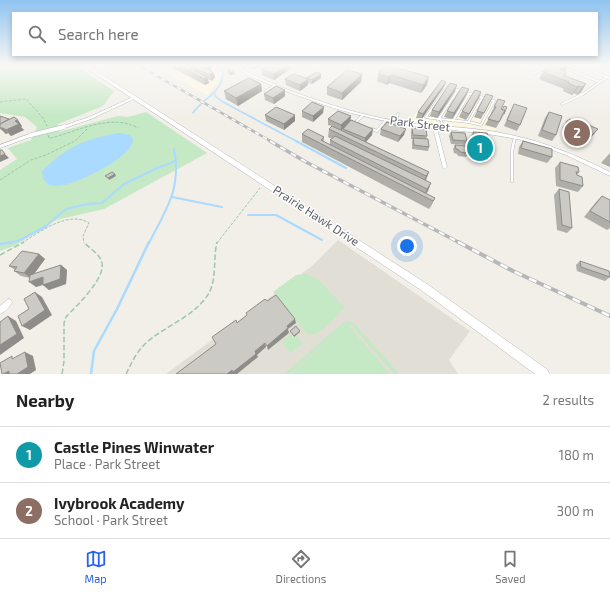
<!DOCTYPE html>
<html lang="en">
<head>
<meta charset="utf-8">
<style>
	:root { --surface:#fff; --page:#f2f2f2; --text:#222; --muted:#767676; --line:#e0e0e0; --accent:#2563eb }
	body { margin:0; font-family:"Exo 2",sans-serif; background:var(--page); color:var(--text) }
	.you { position:absolute; left:407px; top:246px; width:14px; height:14px; margin:-10px; border:3px solid #fff; border-radius:50%; background:#1a73e8; box-shadow:0 0 0 6px #1a73e833 }
	.badge { display:grid; place-items:center; width:26px; height:26px; border-radius:50%; background:var(--accent); color:#fff; font-size:13px; font-weight:700 }
	.pin { position:absolute; translate:-50% -50%; border:2px solid #fff; box-shadow:0 1px 4px #0006 }
	.list { margin:0; padding:0; list-style:none }
	h2 { display:flex; justify-content:space-between; align-items:center; height:52px; margin:0; padding:0 16px; font-size:17px }
	h2 small { font-size:13px; font-weight:400; color:var(--muted) }
	.list li { display:grid; grid-template-columns:26px 1fr auto; gap:12px; align-items:center; box-sizing:border-box; height:56px; padding:0 16px; border-top:1px solid var(--line) }
	.list b { display:block; font-size:15px; white-space:nowrap }
	.list p { margin:0; font-size:13px; white-space:nowrap; color:var(--muted) }
	.list em { font-size:13px; font-style:normal; color:var(--muted) }
	.icon { flex:none; width:22px; height:22px; fill:none; stroke:currentColor; stroke-width:2; stroke-linecap:round; stroke-linejoin:round }
	.map { position:relative; flex:none; width:610px; height:374px; overflow:hidden }
	.search { position:absolute; background:var(--surface); box-shadow:0 2px 6px #0003; left:12px; right:12px; top:12px; height:44px; display:flex; align-items:center; gap:10px; box-sizing:border-box; padding:0 14px; border-radius:0px; color:var(--muted); font-size:15px }
	.sheet { height:164px; background:var(--surface) }
	nav { display:flex; justify-content:space-around; align-items:center; box-sizing:border-box; height:56px; border-top:1px solid var(--line); background:var(--surface); font-size:11px; color:var(--muted) }
	nav a { display:grid; justify-items:center; gap:2px }
	nav .on { color:var(--accent) }
	.map>svg:first-child { display:block }
	.commercial { fill:#fef7e0 }
	.education { fill:#e1ded6 }
	.green { fill:#c5e8c5 }
	.water { fill:#aadaff }
	.lines { fill:none; stroke-linecap:round; stroke-linejoin:round }
	.stream-far2 { stroke:#aadaff; stroke-width:1.5 }
	.stream-far1 { stroke:#aadaff; stroke-width:2 }
	.stream { stroke:#aadaff; stroke-width:2.5 }
	.lane-far1-casing { stroke:#b5b8bc; stroke-width:3 }
	.lane-casing { stroke:#b5b8bc; stroke-width:3.5 }
	.street-casing { stroke:#b5b8bc; stroke-width:1 }
	.secondary-casing { stroke:#b6babf; stroke-width:1 }
	.path-far1 { stroke:#9cc7a9; stroke-width:1; stroke-dasharray:3 1.5; stroke-linecap:butt }
	.path { stroke:#9cc7a9; stroke-width:1.5; stroke-dasharray:5.5 2.5; stroke-linecap:butt }
	.lane-far1 { stroke:#fff; stroke-width:2 }
	.lane { stroke:#fff; stroke-width:2.5 }
	.street { fill:#fff; fill-rule:evenodd }
	.secondary { fill:#fff; fill-rule:evenodd }
	.rail-far2-casing { stroke:#b6b7b8; stroke-width:2.5 }
	.rail-far1-casing { stroke:#b6b7b8; stroke-width:3.5 }
	.rail-casing { stroke:#b6b7b8; stroke-width:4 }
	.rail-far2 { stroke:#fff; stroke-width:1.5; stroke-dasharray:4.5; stroke-linecap:butt }
	.rail-far1 { stroke:#fff; stroke-width:2; stroke-dasharray:6; stroke-linecap:butt }
	.rail { stroke:#fff; stroke-width:2.5; stroke-dasharray:8; stroke-linecap:butt }
	.street-bridge-casing { stroke:#b5b8bc; stroke-width:5; stroke-linecap:butt }
	.street-bridge { stroke:#fff; stroke-width:4 }
	.wall { fill:#afaea9 }
	.shaded-wall { fill:#8f8d8a }
	.building { fill:#cccac5; stroke:#8f8d8a }
	.labels { text-anchor:middle; stroke-width:3; stroke-linejoin:round; paint-order:stroke }
	.street-label { font-size:12px; fill:#5f6368; stroke:#fff }
</style>
</head>
<body>
<div class="map">
<svg width="610" height="374" viewBox="0 0 610 374">
	<rect width="100%" height="100%" fill="#f1efe8"/>
	<g class="commercial">
		<path d="M172,65H213L217,71L219,81L207,95L160,69Z"/>
		<path d="M440,83L509,104L495,130L409,122Z"/>
	</g>
	<path class="education" d="M338,240L470,331L449,360L458,374H166L312,266Z"/>
	<g class="green">
		<path d="M0,65H75L114,91L103,106L58,124L59,132L118,116L128,117L146,112L207,153L104,209L56,220L16,245L0,251V170L17,159L8,148L31,140L37,127L25,117L0,113Z"/>
		<path d="M306,274L317,278L344,307C337,315 318,341 306,333L273,292L296,275Z"/>
		<path d="M348,321L355,324L399,374H394L353,327L348,325L290,374H284L343,323Z"/>
		<path d="M348,325L390,374H292Z"/>
		<path d="M294,332L303,344L290,353L282,341Z"/>
	</g>
	<path class="water" d="M119,133L130,135L133,139C133,157 83,180 68,184C62,186 55,186 49,185L43,179L42,171C65,148 86,138 119,133Z"/>
	<g class="lines">
		<g class="stream-far2">
			<path d="M103,70L108,65"/>
			<path d="M214,93L216,97L223,102L298,142"/>
			<path d="M193,113C203,98 224,92 223,71"/>
		</g>
		<g class="stream-far1">
			<path d="M296,141L346,168"/>
			<path d="M172,197L222,207"/>
			<path d="M248,215H276L322,240"/>
			<path d="M7,243L18,241L45,227L66,209L88,204L102,203L124,184L157,168L176,161"/>
			<path d="M149,243C166,209 182,189 174,149"/>
		</g>
		<g class="stream">
			<path d="M0,244L13,242"/>
			<path d="M91,374L94,351L117,309L149,242"/>
		</g>
		<g class="lane-far1-casing">
			<g id="lane-far1">
				<path d="M528,65L527,67L534,74L548,65"/>
				<path d="M576,65L610,78"/>
				<path d="M565,68L600,82L607,77"/>
				<path d="M447,87L494,101L481,125C463,119 444,121 426,117Z"/>
				<path d="M266,91L275,85"/>
				<path d="M562,104L583,94L600,82"/>
				<path d="M438,120L458,90"/>
				<path d="M441,120L443,127"/>
				<path d="M453,121L469,94"/>
				<path d="M469,121L482,98"/>
				<path d="M395,122L398,114"/>
				<path d="M358,123L356,122L363,115"/>
				<path d="M372,129L377,131L386,120"/>
				<path d="M514,142L515,138"/>
			</g>
		</g>
		<g class="lane-casing">
			<path id="lane" d="M512,181V151L514,141"/>
		</g>
		<g class="street-casing">
			<g id="street">
				<path d="M232,65H236C259,79 285,89 311,98C342,109 375,118 408,123C442,127 477,127 511,135C545,142 578,156 610,172V176L566,155L544,147L522,140L494,135L437,128L447,167L445,169L443,168L433,128C379,123 326,108 276,87C261,81 245,75 232,65Z"/>
				<path d="M133,97H134L136,98L91,119L65,128H63L62,127L63,126L89,117Z"/>
				<path d="M29,134H33V136L0,148V145Z"/>
				<path d="M9,299L11,300L12,302C10,307 5,312 0,314V306L7,300Z"/>
			</g>
		</g>
		<g class="secondary-casing">
			<path id="secondary" d="M82,65H87L427,284L548,370L549,374H535L421,290Z"/>
		</g>
		<g class="path-far1">
			<path d="M0,102L26,99L43,118L47,126"/>
			<path d="M48,135L49,138H51C78,131 111,113 138,128"/>
			<path d="M0,180L31,160L48,154L75,141L88,128"/>
			<path d="M22,243C39,232 69,210 89,223L83,236L84,243"/>
			<path d="M217,243L260,188"/>
		</g>
		<g class="path">
			<path d="M0,255L24,242"/>
			<path d="M62,374L64,361V323L66,317C76,306 109,276 101,260C98,253 89,248 84,242"/>
			<path d="M126,374C131,364 136,353 144,345C163,326 194,318 209,293C217,278 213,258 217,242"/>
		</g>
		<use href="#lane-far1" class="lane-far1"/>
		<use href="#lane" class="lane"/>
		<use href="#street" class="street"/>
		<use href="#secondary" class="secondary"/>
		<g class="rail-far2-casing">
			<path id="rail-far2" d="M138,65L272,142"/>
		</g>
		<g class="rail-far1-casing">
			<path id="rail-far1" d="M270,141L306,162L460,243"/>
		</g>
		<g class="rail-casing">
			<path id="rail" d="M458,242L513,271L610,316"/>
		</g>
		<use href="#rail-far2" class="rail-far2"/>
		<use href="#rail-far1" class="rail-far1"/>
		<use href="#rail" class="rail"/>
		<g class="street-bridge-casing">
			<path id="street-bridge" d="M31,135L64,127"/>
		</g>
		<use href="#street-bridge" class="street-bridge"/>
	</g>
	<g class="wall">
		<path d="M172,65H210L212,69L210,70L215,77L212,81L208,79L209,83L205,85L173,68Z"/>
		<path d="M246,65H263L253,69Z"/>
		<path d="M268,65H293V67L274,80L262,75L261,69Z"/>
		<path d="M566,70L564,71L567,72L565,76L586,84L581,92L577,95L574,93L572,95L563,91L564,89L539,79L543,72Z"/>
		<path d="M379,71L427,85L421,93L389,83L387,85L377,81Z"/>
		<path d="M321,74V78L312,84L308,83V85L300,91L286,85L285,79L306,78Z"/>
		<path d="M362,74L361,82L342,100L327,95V87Z"/>
		<path d="M261,84L262,91L238,106L226,99L224,91Z"/>
		<path d="M444,87L421,120L416,118L418,112Z"/>
		<path d="M469,89L467,94L452,119L444,117L447,111Z"/>
		<path d="M455,91L437,118L430,116L432,110Z"/>
		<path d="M481,92L479,98L466,120L459,117L462,111Z"/>
		<path d="M264,94L285,96L274,104L265,100Z"/>
		<path d="M493,96L481,119L474,117L477,111Z"/>
		<path d="M498,99L501,109L504,114L496,128L485,125L492,113H491Z"/>
		<path d="M514,104L520,125L517,131L504,126Z"/>
		<path d="M302,111L323,113L313,122L302,117Z"/>
		<path d="M549,112L556,135L552,141L538,136L545,118Z"/>
		<path d="M265,115L295,121L284,130L266,121Z"/>
		<path d="M0,116L10,119L22,126L21,127L24,130L11,136L8,133L6,134L0,129Z"/>
		<path d="M351,116L350,122L341,131L343,132V129L372,135L366,142L429,172L425,180L428,191L426,194L435,198L429,209L302,142V134L324,137V142L330,145V140L332,139L328,137L329,129L332,126L328,125V119Z"/>
		<path d="M566,122L598,129L593,135L587,141L568,135L569,134L565,132L566,130L562,128Z"/>
		<path d="M412,128L427,136L426,139L429,147L428,151L412,149V142L413,139H411V132Z"/>
		<path d="M381,129L404,135L398,142L380,135Z"/>
		<path d="M451,132L467,141L465,145L451,144L449,136Z"/>
		<path d="M473,132L493,150L490,156L475,155L470,138Z"/>
		<path d="M523,141L552,157L547,163L518,154L519,147Z"/>
		<path d="M455,145L468,153L466,157L458,156L457,154L454,153L453,149Z"/>
		<path d="M610,153V167L601,163Z"/>
		<path d="M560,162L579,172L577,175L583,186L578,192L556,186L555,168Z"/>
		<path d="M559,189L572,228L567,233L557,230L554,195Z"/>
		<path d="M602,196L610,200V228L607,230L584,217L596,202Z"/>
		<path d="M39,254L45,259L34,274L61,265L67,270L66,284L49,290L43,285L36,287L30,278L21,276L14,271L15,270L9,266Z"/>
		<path d="M580,261L610,277L605,281L577,271L576,265Z"/>
	</g>
	<g class="shaded-wall">
		<path d="M211,65L212,69L208,71L207,67Z"/>
		<path d="M252,65H263L253,69Z"/>
		<path d="M288,65H293V67L274,80V74Z"/>
		<path d="M567,65H569L566,70L556,77L560,69Z"/>
		<path d="M213,72L215,77L212,81L210,75Z"/>
		<path d="M234,72L235,74L230,75L229,73Z"/>
		<path d="M321,74V78L312,84V80Z"/>
		<path d="M362,74L361,82L342,100V93Z"/>
		<path d="M391,75L389,83L387,85L389,77Z"/>
		<path d="M207,77L209,83L205,85L204,79Z"/>
		<path d="M429,77L427,85L421,93L423,85Z"/>
		<path d="M308,79V85L300,91V85Z"/>
		<path d="M446,82L444,87L421,120L423,114Z"/>
		<path d="M261,84L262,91L238,106L236,98Z"/>
		<path d="M586,84L581,92L577,95L582,87Z"/>
		<path d="M457,85L455,91L437,118L439,112Z"/>
		<path d="M579,86L574,93L572,95L577,87Z"/>
		<path d="M469,89L467,94L452,119L454,113Z"/>
		<path d="M285,90V96L274,104L273,98Z"/>
		<path d="M481,92L479,98L466,120L469,114Z"/>
		<path d="M324,107L323,113L313,122V116Z"/>
		<path d="M295,115V121L284,130V124Z"/>
		<path d="M351,116L350,122L341,131V125Z"/>
		<path d="M9,119L13,123L4,129L8,133L6,134L1,128Z"/>
		<path d="M18,120L22,126L21,127L24,130L11,136L6,130L15,121Z"/>
		<path d="M373,129L372,135L364,144L365,138Z"/>
		<path d="M406,129L404,135L398,142L400,136Z"/>
		<path d="M598,129L593,135L587,141L592,135Z"/>
		<path d="M5,154L9,158L0,162V156Z"/>
		<path d="M429,172L426,180L423,184L426,176Z"/>
		<path d="M115,174L116,176L109,180L108,178Z"/>
		<path d="M431,183L428,191L424,196L427,189Z"/>
		<path d="M435,198L431,206L429,209L433,201Z"/>
		<path d="M39,254L45,259L31,278L24,273Z"/>
		<path d="M61,265L67,270L66,284L49,290L43,285Z"/>
		<path d="M43,277L50,282L36,287L29,282Z"/>
		<path d="M35,292L42,297L52,315L30,330L22,326Z"/>
		<path d="M8,316L16,321L24,338L0,355V345Z"/>
		<path d="M295,319L296,323L288,329L289,333L268,350L267,346L287,326Z"/>
		<path d="M300,331V332L294,337V336Z"/>
		<path d="M265,343L266,347L257,355L258,357L237,374H227Z"/>
		<path d="M25,352L33,356L36,370L30,374H17Z"/>
		<path d="M9,371L17,374H3Z"/>
	</g>
	<g class="building">
		<path d="M177,65H183L207,77L204,79Z"/>
		<path d="M189,65H199L213,72L210,75Z"/>
		<path d="M201,65H211L207,67Z"/>
		<path d="M268,65H288L274,74L261,69Z"/>
		<path d="M385,65H387L429,77L423,85L391,75L389,77L378,74L380,72L379,71Z"/>
		<path d="M554,65H567L560,69L567,72L563,75L586,84L582,87L579,86L577,87L568,83L569,82L543,72Z"/>
		<path d="M233,69L234,72L229,73L228,70Z"/>
		<path d="M347,70L362,74L342,93L327,87Z"/>
		<path d="M317,72L321,74L312,80L306,78Z"/>
		<path d="M294,74L308,79L300,85L285,79Z"/>
		<path d="M249,78L261,84L236,98L224,91Z"/>
		<path d="M442,80L446,82L423,114L418,112Z"/>
		<path d="M450,83L457,85L439,112L432,110Z"/>
		<path d="M276,86L285,90L273,98L264,94Z"/>
		<path d="M462,87L469,89L454,113L447,111Z"/>
		<path d="M475,90L481,92L469,114L462,111Z"/>
		<path d="M486,94L493,96L484,113L477,111Z"/>
		<path d="M498,99L505,101L501,109L505,110L499,122L488,119L496,107H494Z"/>
		<path d="M312,102L324,107L313,116L302,111Z"/>
		<path d="M514,104L527,108L520,125L507,120Z"/>
		<path d="M504,106L507,107L504,114L505,110H502Z"/>
		<path d="M276,107L295,115L284,124L265,115Z"/>
		<path d="M338,111L351,116L341,125L328,119Z"/>
		<path d="M549,112L562,116L556,135L542,130Z"/>
		<path d="M0,116L9,119L0,124Z"/>
		<path d="M14,117L18,120L15,121L19,124L6,130L3,128H0V124Z"/>
		<path d="M570,119L572,120L574,119L598,129L592,135L572,129L573,128L570,126L571,125L566,122Z"/>
		<path d="M351,120L373,129L365,138L343,129Z"/>
		<path d="M387,122L406,129L400,136L381,129Z"/>
		<path d="M332,126L429,172L426,176L329,129Z"/>
		<path d="M412,128L426,129L427,136L413,135Z"/>
		<path d="M308,129L324,137L321,140L435,198L433,201L302,134Z"/>
		<path d="M451,132L465,133L467,141L453,140Z"/>
		<path d="M473,132L487,133L493,150L478,149Z"/>
		<path d="M335,136L431,183L427,189L330,140Z"/>
		<path d="M413,138L428,139L429,147L414,145Z"/>
		<path d="M523,141L552,149V157L521,148Z"/>
		<path d="M455,145L466,146L468,153L460,152L459,150L456,149Z"/>
		<path d="M0,150H2L5,154L0,156Z"/>
		<path d="M560,162L578,167L579,172H576L577,175L582,177L583,186L560,180Z"/>
		<path d="M112,172L115,174L108,178L105,176Z"/>
		<path d="M559,189L569,192L572,228L562,225Z"/>
		<path d="M602,196L610,200V222L590,211Z"/>
		<path d="M22,251L39,254L24,273L14,271L17,267L9,266Z"/>
		<path d="M580,261L609,271L610,277L581,267Z"/>
		<path d="M61,265L60,279L43,285V277L29,282L30,275Z"/>
		<path d="M35,292L45,310L22,326L18,316L29,309L24,299Z"/>
		<path d="M276,295L295,319L287,326L288,328L267,346L265,343L255,351L256,354L233,372L232,370L227,374H176L216,344L212,337L236,320L237,323L247,315L246,313L265,299L267,301Z"/>
		<path d="M8,316L17,334L0,345V322Z"/>
		<path d="M296,326L300,331L294,336L290,331Z"/>
		<path d="M25,352L28,367L17,374H9V371L3,374H2L0,363L12,356V359Z"/>
	</g>
	<linearGradient id="sky" x2="0" y2="1"><stop stop-color="#8fc3f1"/><stop offset="0.56" stop-color="#f9f8f5"/><stop offset="1" stop-color="#f9f8f5" stop-opacity="0"/></linearGradient>
	<rect width="610" height="117" fill="url(#sky)"/>
	<g class="labels">
		<g class="street-label">
			<text transform="translate(420 124) rotate(7)" y="4">Park Street</text>
			<text transform="translate(316 216) rotate(33)" y="4">Prairie Hawk Drive</text>
		</g>
	</g>
</svg>
<div class="you"></div>
<div class="pin badge" style="left:480px;top:148px;background:#0f9aa8">1</div>
<div class="pin badge" style="left:577px;top:133px;background:#8d6e63">2</div>
<div class="search"><svg class="icon" aria-label="search" viewBox="0 0 24 24"><circle cx="10" cy="10" r="6"/><path d="M15 15l6 6"/></svg>Search here</div>
</div>
<section class="sheet">
<h2>Nearby<small>2 results</small></h2>
<ul class="list">
<li><span class="badge" style="background:#0f9aa8">1</span><div><b>Castle Pines Winwater</b><p>Place · Park Street</p></div><em>180 m</em></li>
<li><span class="badge" style="background:#8d6e63">2</span><div><b>Ivybrook Academy</b><p>School · Park Street</p></div><em>300 m</em></li>
</ul>
</section>
<nav>
<a class="on"><svg class="icon" aria-label="map" viewBox="0 0 24 24"><path d="M3 6l6-2 6 2 6-2v14l-6 2-6-2-6 2zM9 4v14M15 6v14"/></svg>Map</a>
<a><svg class="icon" aria-label="directions" viewBox="0 0 24 24"><path d="M12 3l9 9-9 9-9-9zM9 14v-3h6M13 9l2 2-2 2"/></svg>Directions</a>
<a><svg class="icon" aria-label="saved" viewBox="0 0 24 24"><path d="M7 4h10v16l-5-4-5 4z"/></svg>Saved</a>
</nav>
</body>
</html>
